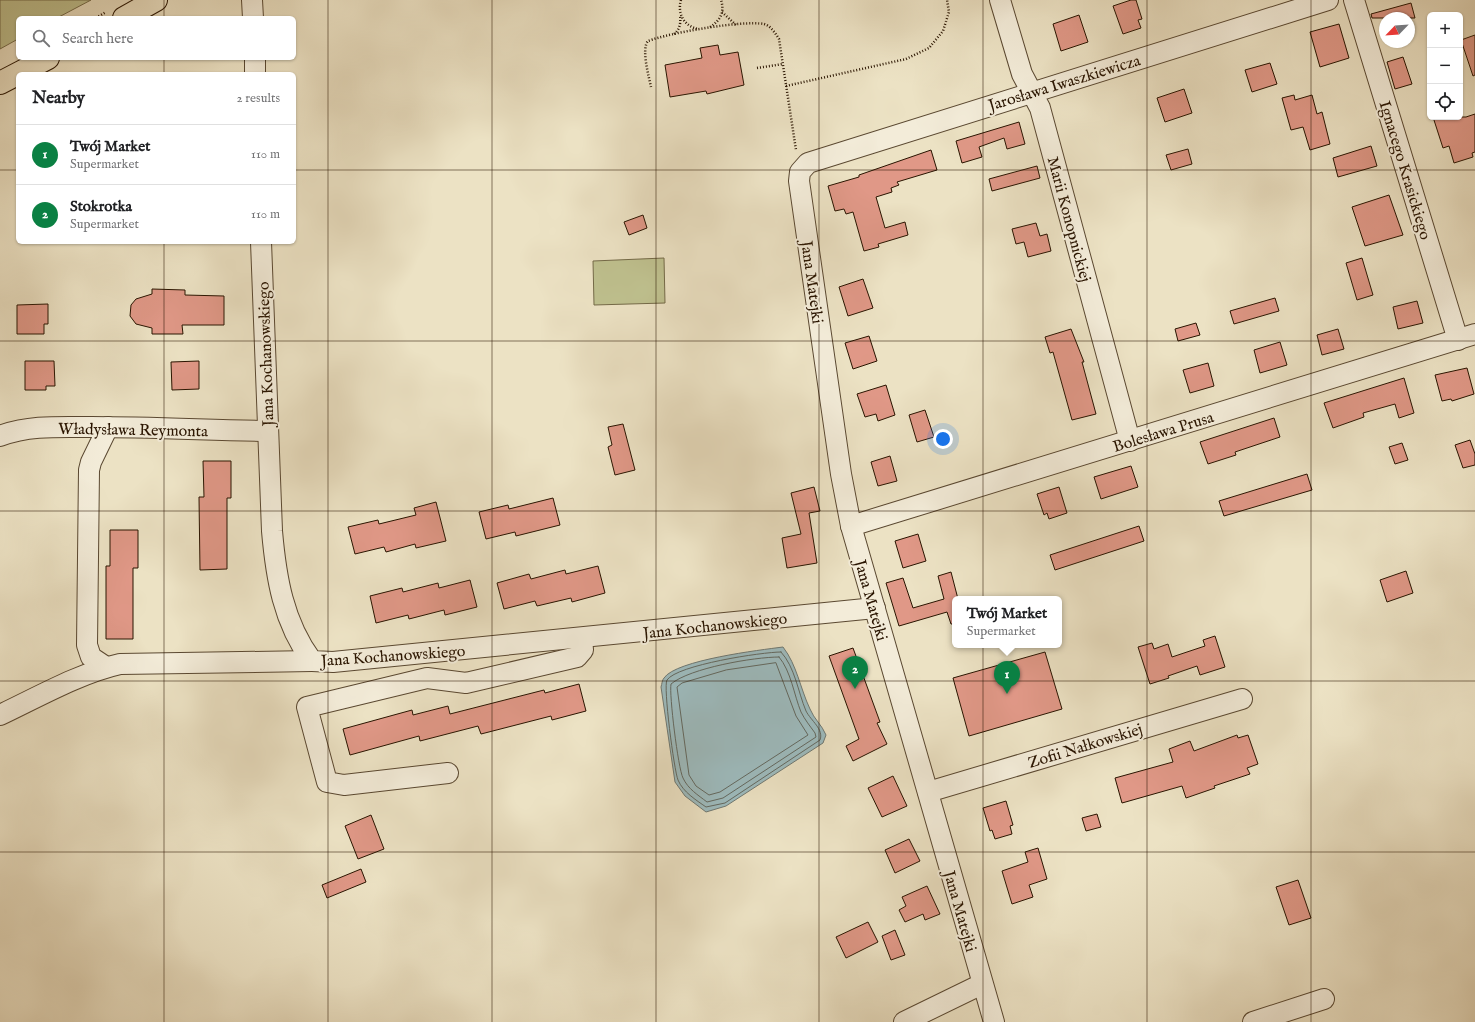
<!DOCTYPE html>
<html lang="en">
<head>
<meta charset="utf-8">
<style>
	:root { --surface:#fff; --page:#f6f6f6; --text:#202124; --muted:#757577; --line:#e0e0e0; --accent:#0b8043 }
	body { margin:0; font-family:"IM FELL English",serif; background:var(--page); color:var(--text) }
	.controls { position:absolute; right:12px; top:12px; display:grid; overflow:hidden; border-radius:6px; box-shadow:0 1px 3px #0004 }
	.controls button { width:36px; height:36px; display:grid; place-items:center; padding:0; border:0; border-bottom:1px solid var(--line); background:var(--surface); color:var(--text); font:20px sans-serif }
	.compass { position:absolute; left:1379px; top:12px; width:36px; height:36px; border-radius:50%; background:var(--surface); box-shadow:0 1px 3px #0004; rotate:245deg }
	.you { position:absolute; left:943px; top:439px; width:14px; height:14px; margin:-10px; border:3px solid #fff; border-radius:50%; background:#1a73e8; box-shadow:0 0 0 6px #1a73e833 }
	.badge { display:grid; place-items:center; width:26px; height:26px; border-radius:50%; background:var(--accent); color:#fff; font-size:13px; font-weight:700 }
	.pin { position:absolute; translate:-50% -33px; filter:drop-shadow(0 1px 2px #0008) }
	.pin::after { content:''; position:absolute; top:21px; width:14px; height:12px; background:inherit; clip-path:polygon(0 0,100% 0,50% 100%) }
	.popup { position:absolute; left:952px; top:596px; width:110px; height:52px; box-sizing:border-box; display:grid; place-content:center; border-radius:6px; background:var(--surface); filter:drop-shadow(0 1px 3px #0005); font-size:13px; white-space:nowrap; color:var(--muted) }
	.popup b { font-size:15px; color:var(--text) }
	.popup::after { content:''; position:absolute; left:50%; top:100%; margin-left:-8px; border:8px solid transparent; border-top-color:var(--surface) }
	.list { margin:0; padding:0; list-style:none }
	h2 { display:flex; justify-content:space-between; align-items:center; height:52px; margin:0; padding:0 16px; font-size:17px }
	h2 small { font-size:13px; font-weight:400; color:var(--muted) }
	.list li { display:grid; grid-template-columns:26px 1fr auto; gap:12px; align-items:center; box-sizing:border-box; height:60px; padding:0 16px; border-top:1px solid var(--line) }
	.list b { display:block; font-size:15px; white-space:nowrap }
	.list p { margin:0; font-size:13px; white-space:nowrap; color:var(--muted) }
	.list em { font-size:13px; font-style:normal; color:var(--muted) }
	.icon { flex:none; width:22px; height:22px; fill:none; stroke:currentColor; stroke-width:2; stroke-linecap:round; stroke-linejoin:round }
	.map { position:relative; flex:none; width:1475px; height:1022px; overflow:hidden }
	.search { position:absolute; background:var(--surface); box-shadow:0 1px 3px #0004; left:16px; top:16px; width:280px; height:44px; display:flex; align-items:center; gap:10px; box-sizing:border-box; padding:0 14px; border-radius:6px; color:var(--muted); font-size:15px }
	.panel { position:absolute; background:var(--surface); box-shadow:0 1px 3px #0004; left:16px; top:72px; width:280px; height:172px; border-radius:6px }
	.map>svg:first-child { display:block }
	.green { fill:#bfc18f; stroke:#746a48 }
	.water { fill:#9dbbbe; stroke:#6f7872 }
	.lines { fill:none; stroke-linecap:round; stroke-linejoin:round }
	.shore { stroke:#63685f; stroke-width:1 }
	.building { fill:#e09887; stroke:#291400 }
	.minor-casing { stroke:#5a4831; stroke-width:22 }
	.major-casing { stroke:#291400; stroke-width:24 }
	.path { stroke:#291400; stroke-width:2.5; stroke-dasharray:1 2; stroke-linecap:butt }
	.minor { stroke:#f3ecd9; stroke-width:20 }
	.major { stroke:#ece2c4; stroke-width:22 }
	.grid { fill:none; stroke:#291400; stroke-width:1; stroke-opacity:0.55 }
	.labels { text-anchor:middle; stroke-width:4; stroke-linejoin:round; paint-order:stroke }
	.street-label { font-size:16px; fill:#291400; stroke:#f3ecd9 }
</style>
</head>
<body>
<div class="map">
<svg width="1475" height="1022" viewBox="0 0 1475 1022">
	<rect width="100%" height="100%" fill="#ece2c4"/>
	<filter id="stains"><feTurbulence type="fractalNoise" baseFrequency=".005" numOctaves="4"/><feColorMatrix values="0 0 0 0 .2 0 0 0 0 .09 0 0 0 0 .02 0 0 0 .5 -.17"/></filter>
	<radialGradient id="worn" r=".72"><stop offset=".6" stop-color="#630" stop-opacity="0"/><stop offset="1" stop-color="#630" stop-opacity=".3"/></radialGradient>
	<g class="green">
		<path d="M0,0H91L57,18H18V39L0,49Z"/>
		<path d="M664,258L665,303L594,305L593,261Z"/>
	</g>
	<path class="water" d="M783,647C797,665 800,688 810,709C814,719 822,725 826,735L823,743L726,806L706,812L685,796L675,782L661,687C662,684 662,680 664,678C676,660 760,650 783,647Z"/>
	<g class="lines">
		<g class="shore">
			<path d="M781,652C795,667 798,692 806,711C811,721 824,729 820,740L725,803L706,807C696,800 683,792 678,780C674,770 663,686 667,680C677,665 762,652 781,652Z"/>
			<path d="M779,657C791,671 794,695 801,712C805,720 810,726 815,733L816,737L723,798L707,802C698,795 688,789 683,778C678,768 669,694 671,684C690,668 754,657 779,657Z"/>
			<path d="M776,663L796,716L808,735L720,792L709,795L696,786L689,775L677,687L682,683L726,670Z"/>
		</g>
	</g>
	<g class="building">
		<path d="M1131,0H1136L1142,19L1138,20L1141,28L1123,34L1113,6Z"/>
		<path d="M1411,3L1415,18H1372L1371,14Z"/>
		<path d="M1079,15L1088,42L1061,51L1053,24Z"/>
		<path d="M1339,24L1349,58L1320,67L1310,32Z"/>
		<path d="M1475,35V75L1473,76L1461,40Z"/>
		<path d="M718,45L720,55L738,52L744,85L707,94L706,91L670,97L665,65L702,58L700,48Z"/>
		<path d="M1403,57L1412,84L1395,89L1387,62Z"/>
		<path d="M1270,63L1277,84L1252,92L1245,70Z"/>
		<path d="M1184,89L1192,113L1165,122L1157,98Z"/>
		<path d="M1294,95L1295,100L1312,95L1317,114L1322,112L1330,144L1310,150L1303,127L1291,130L1282,98Z"/>
		<path d="M1475,114V152L1472,153L1473,157L1454,163L1449,146L1443,148L1433,117H1466Z"/>
		<path d="M1019,122L1025,144L1007,149L1004,138L979,147L982,157L962,163L956,141Z"/>
		<path d="M1371,146L1377,166L1338,177L1333,158Z"/>
		<path d="M1188,149L1192,164L1171,170L1166,155Z"/>
		<path d="M931,150L937,170L897,182L899,185L891,188L892,192L876,197L885,228L905,222L908,235L878,244L879,247L864,251L853,212L846,214L844,209L835,211L828,186L859,177V175Z"/>
		<path d="M1037,166L1040,178L992,191L989,179Z"/>
		<path d="M1389,195L1403,235L1365,246L1352,207Z"/>
		<path d="M643,215L647,228L629,235L624,222Z"/>
		<path d="M1036,223L1040,236L1047,234L1051,251L1028,257L1024,242L1016,244L1012,229Z"/>
		<path d="M1362,258L1373,295L1357,300L1346,263Z"/>
		<path d="M863,279L873,308L848,316L839,287Z"/>
		<path d="M152,289L185,290V295L224,296V325H182L183,334H152V328L136,324L130,316L131,305L136,299L152,294Z"/>
		<path d="M1275,298L1279,311L1234,324L1230,311Z"/>
		<path d="M1417,301L1423,323L1398,329L1393,307Z"/>
		<path d="M48,304V324H44V334H17V305Z"/>
		<path d="M1196,323L1200,335L1178,341L1175,329Z"/>
		<path d="M1071,329L1084,362H1082L1096,414L1072,420L1053,352L1050,353L1045,337Z"/>
		<path d="M1338,329L1344,349L1322,355L1317,335Z"/>
		<path d="M869,336L877,361L853,369L845,343Z"/>
		<path d="M1280,342L1287,365L1260,373L1254,350Z"/>
		<path d="M25,361H54L55,386H46V390H25Z"/>
		<path d="M199,361V389L172,390L171,362Z"/>
		<path d="M1208,363L1214,386L1190,393L1183,370Z"/>
		<path d="M1467,368L1474,394L1452,401L1451,399L1442,401L1435,375Z"/>
		<path d="M1404,378L1414,413L1399,418L1395,404L1363,413L1364,417L1333,428L1324,403Z"/>
		<path d="M886,385L895,415L878,421L876,414L865,417L857,394Z"/>
		<path d="M925,410L934,437L917,442L909,415Z"/>
		<path d="M1274,418L1280,437L1235,452L1236,455L1208,464L1200,442Z"/>
		<path d="M623,424L635,470L615,475L608,447L612,445L608,427Z"/>
		<path d="M1470,440L1475,454V465L1463,468L1455,445Z"/>
		<path d="M1402,443L1408,460L1395,464L1389,447Z"/>
		<path d="M890,456L897,481L878,486L871,462Z"/>
		<path d="M203,461H231V498H227V569L200,570L199,497H204Z"/>
		<path d="M1131,466L1138,487L1101,499L1094,477Z"/>
		<path d="M1307,474L1312,490L1224,516L1219,501Z"/>
		<path d="M814,487L820,511L809,513L817,563L787,568L782,538L801,534L791,493Z"/>
		<path d="M1059,487L1067,513L1049,519L1047,513L1044,515L1037,494Z"/>
		<path d="M553,498L560,525L516,536L515,532L486,539L479,512L508,505L509,509Z"/>
		<path d="M436,502L446,541L416,548L415,544L386,552L384,547L355,554L348,527L378,520L379,524L416,515L414,508Z"/>
		<path d="M1139,526L1144,541L1055,570L1050,555Z"/>
		<path d="M110,530H138V568H133V639H106V566H110Z"/>
		<path d="M918,534L926,561L903,568L895,541Z"/>
		<path d="M598,566L605,593L572,602L571,598L537,606L535,601L504,609L497,583L529,574L531,579L565,570L566,574Z"/>
		<path d="M1406,571L1413,593L1387,602L1380,580Z"/>
		<path d="M951,572L958,599H955V624H951L947,612L899,626L886,583L903,578L913,608L944,599L938,576Z"/>
		<path d="M470,580L477,607L445,615L444,610L409,619L408,615L376,623L370,596L402,588L403,592L438,583L439,588Z"/>
		<path d="M1215,636L1225,667L1200,675L1197,666L1168,676L1169,678L1150,684L1138,647L1152,643L1154,649L1168,644L1172,657L1205,646L1203,640Z"/>
		<path d="M853,648L880,722L877,723L887,744L853,761L846,746L859,739L829,656Z"/>
		<path d="M1045,652L1062,709L969,736L953,678Z"/>
		<path d="M579,684L586,711L552,720L551,716L481,734L478,726L420,741L419,736L350,755L343,729L412,710L413,715L448,706L450,714L544,690L545,693Z"/>
		<path d="M1237,735L1238,738L1248,735L1258,764L1247,768L1250,774L1214,786L1215,788L1186,798L1182,786L1122,803L1115,778L1173,762L1169,749L1190,741L1194,751Z"/>
		<path d="M893,776L907,806L882,817L868,788Z"/>
		<path d="M1006,801L1013,825L1010,826L1012,834L995,839L992,830L990,831L983,808Z"/>
		<path d="M1097,814L1101,827L1086,831L1082,818Z"/>
		<path d="M371,815L384,849L358,859L345,826Z"/>
		<path d="M909,839L920,861L895,873L885,850Z"/>
		<path d="M1038,848L1047,879L1029,885L1033,897L1012,904L1002,871L1028,862L1025,852Z"/>
		<path d="M361,869L366,882L327,898L322,885Z"/>
		<path d="M1298,880L1311,918L1289,925L1276,887Z"/>
		<path d="M927,886L940,914L925,920L923,914L905,922L899,910L906,906L902,897Z"/>
		<path d="M868,922L878,942L846,958L836,937Z"/>
		<path d="M895,930L905,955L891,960L882,936Z"/>
	</g>
	<g class="lines">
		<g class="minor-casing">
			<g id="minor">
				<path d="M252,0L253,18"/>
				<path d="M1000,0L1022,74L1040,108L1130,441"/>
				<path d="M1354,0L1458,340"/>
				<path d="M255,58V74"/>
				<path d="M261,242L272,531C276,577 283,622 312,661L333,662L875,608"/>
				<path d="M0,436C29,425 60,427 91,427C150,427 209,430 268,431"/>
				<path d="M851,526L1475,334"/>
				<path d="M106,667L91,657L87,645L89,470L91,462L108,427"/>
				<path d="M0,715C38,697 80,673 120,664L312,661"/>
				<path d="M448,773L344,785L327,782L307,707L427,678L466,683L577,657L583,650L582,638"/>
				<path d="M928,792L1242,699"/>
				<path d="M904,1022L982,984"/>
				<path d="M994,1022L851,526L841,474L799,181L800,172L808,163L1328,0"/>
				<path d="M1253,1022L1324,999"/>
			</g>
		</g>
		<g class="major-casing">
			<g id="major">
				<path d="M124,18L156,0"/>
				<path d="M0,83L48,58"/>
			</g>
		</g>
		<g class="path">
			<path d="M681,0C677,13 684,27 699,29"/>
			<path d="M722,12L736,25"/>
			<path d="M96,18L106,12"/>
			<path d="M710,27C720,21 725,12 721,0"/>
			<path d="M674,34C680,30 681,22 680,15"/>
			<path d="M757,68L783,64"/>
			<path d="M786,86L906,59L929,48L943,31L949,12L947,0"/>
			<path d="M651,87C649,77 641,49 648,41C669,33 742,20 764,24C771,26 775,33 779,39L796,150"/>
		</g>
		<use href="#minor" class="minor"/>
		<use href="#major" class="major"/>
	</g>
	<path class="grid" d="M164,0V18M328,0V1022M492,0V1022M656,0V1022M819,0V1022M983,0V1022M1147,0V1022M1311,0V1022M164,58V74M0,170H18M294,170H1475M164,242V1022M0,341H1475M0,511H1475M0,681H1475M0,852H1475"/>
	<g class="labels">
		<g class="street-label">
			<text transform="translate(1064 82) rotate(-17)" y="6">Jarosława Iwaszkiewicza</text>
			<text transform="translate(1406 170) rotate(73)" y="6">Ignacego Krasickiego</text>
			<text transform="translate(1070 219) rotate(75)" y="6">Marii Konopnickiej</text>
			<text transform="translate(813 282) rotate(82)" y="6">Jana Matejki</text>
			<text transform="translate(265 354) rotate(-92)" y="6">Jana Kochanowskiego</text>
			<text transform="translate(133 429) rotate(1)" y="6">Władysława Reymonta</text>
			<text transform="translate(1163 431) rotate(-17)" y="6">Bolesława Prusa</text>
			<text transform="translate(872 600) rotate(74)" y="6">Jana Matejki</text>
			<text transform="translate(715 625) rotate(-6)" y="6">Jana Kochanowskiego</text>
			<text transform="translate(393 655) rotate(-4)" y="6">Jana Kochanowskiego</text>
			<text transform="translate(1085 745) rotate(-17)" y="6">Zofii Nałkowskiej</text>
			<text transform="translate(961 911) rotate(74)" y="6">Jana Matejki</text>
		</g>
	</g>
	<rect width="100%" height="100%" filter="url(#stains)"/>
	<rect width="100%" height="100%" fill="url(#worn)"/>
</svg>
<div class="controls">
<button>+</button>
<button>−</button>
<button><svg class="icon" aria-label="locate" viewBox="0 0 24 24"><circle cx="12" cy="12" r="6"/><path d="M12 2v4M12 18v4M2 12h4M18 12h4"/></svg></button>
</div>
<svg class="compass" viewBox="-18 -18 36 36"><path d="M0-13l5 13h-10z" fill="#e53935"/><path d="M0 13l5-13h-10z" fill="#757577"/></svg>
<div class="you"></div>
<div class="pin badge" style="left:1007px;top:694px">1</div>
<div class="popup"><b>Twój Market</b>Supermarket</div>
<div class="pin badge" style="left:855px;top:689px">2</div>
<div class="search"><svg class="icon" aria-label="search" viewBox="0 0 24 24"><circle cx="10" cy="10" r="6"/><path d="M15 15l6 6"/></svg>Search here</div>
<section class="panel">
<h2>Nearby<small>2 results</small></h2>
<ul class="list">
<li><span class="badge">1</span><div><b>Twój Market</b><p>Supermarket</p></div><em>110 m</em></li>
<li><span class="badge">2</span><div><b>Stokrotka</b><p>Supermarket</p></div><em>110 m</em></li>
</ul>
</section>
</div>
</body>
</html>
